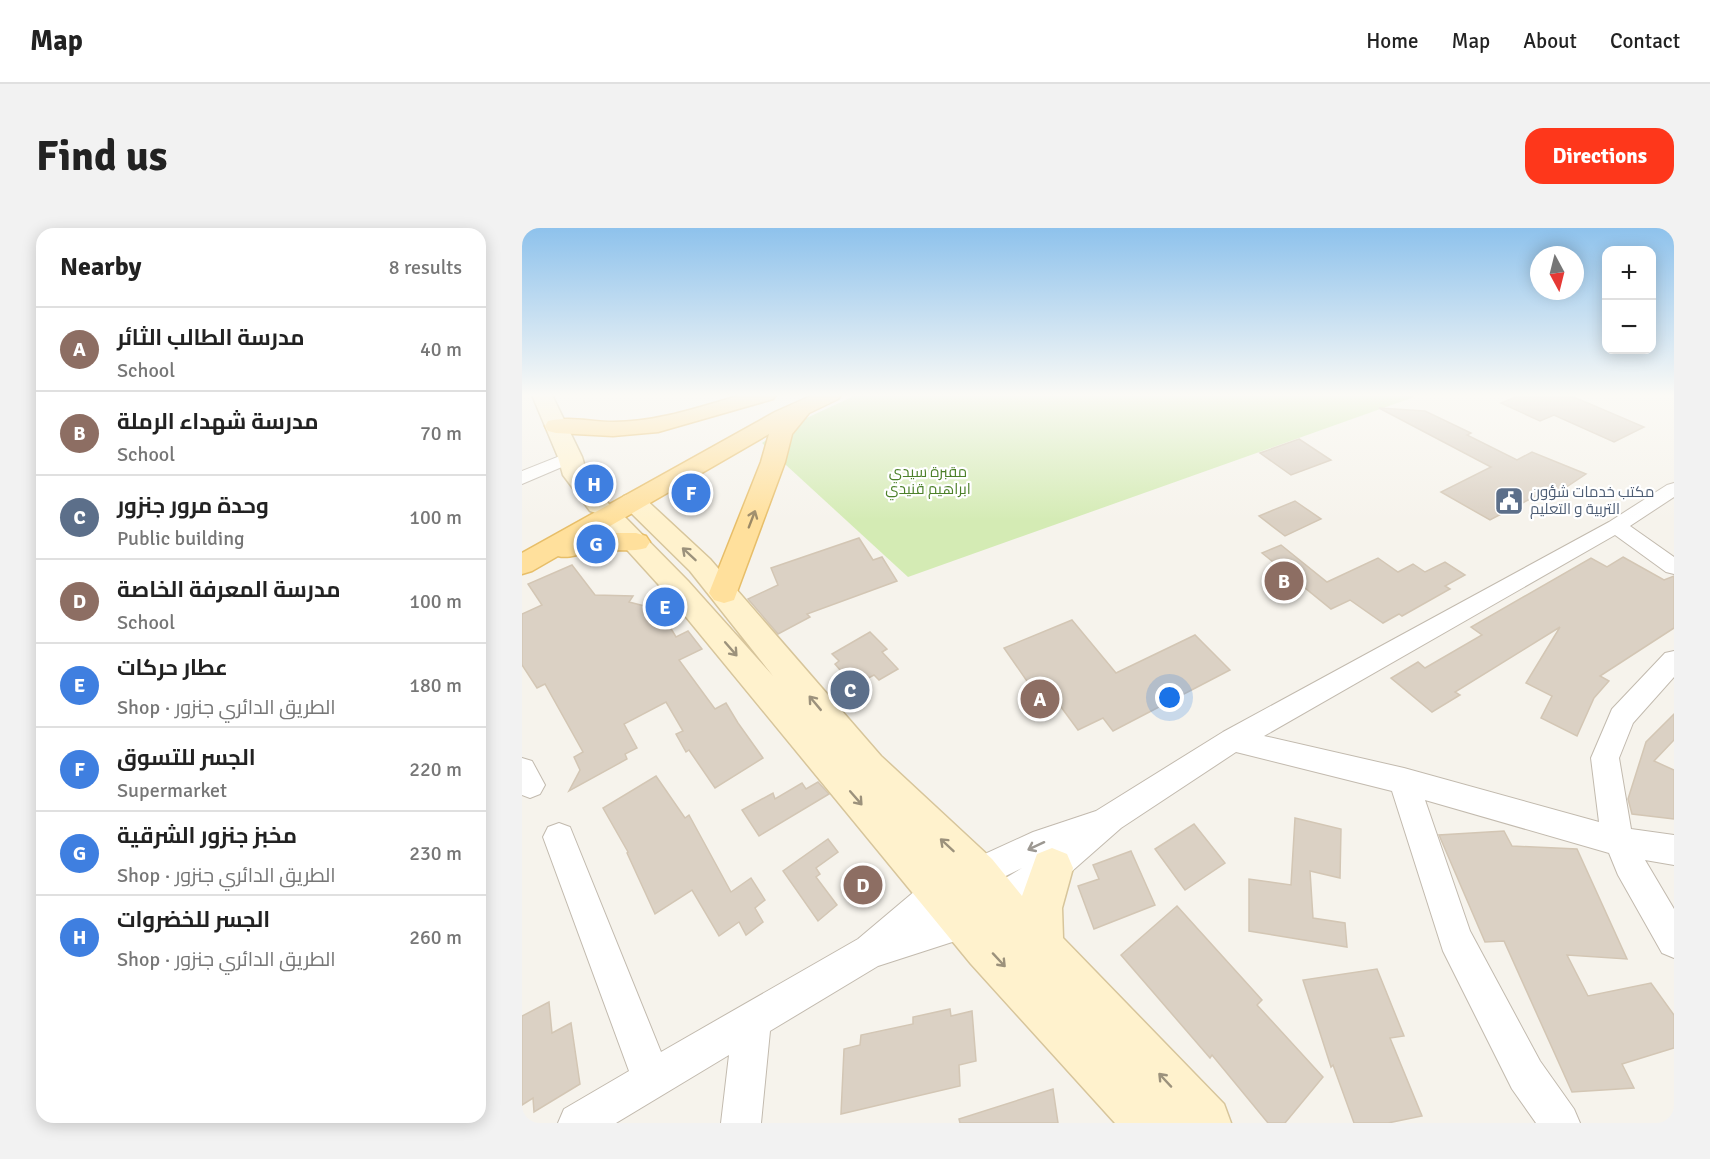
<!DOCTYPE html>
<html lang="en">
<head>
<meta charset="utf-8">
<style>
	:root { --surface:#fff; --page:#f2f2f2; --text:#222; --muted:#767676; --line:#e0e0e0; --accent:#fe371b }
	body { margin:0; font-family:Signika,Cairo,sans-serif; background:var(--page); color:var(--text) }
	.controls { position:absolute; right:18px; top:18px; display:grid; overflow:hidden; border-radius:12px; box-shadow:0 3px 15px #0003 }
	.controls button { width:54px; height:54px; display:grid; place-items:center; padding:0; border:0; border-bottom:2px solid var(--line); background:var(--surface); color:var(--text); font:30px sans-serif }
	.compass { position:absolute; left:1008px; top:18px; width:54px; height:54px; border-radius:50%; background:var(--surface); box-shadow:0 3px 15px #0003; rotate:173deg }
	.you { position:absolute; left:648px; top:470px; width:21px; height:21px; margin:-15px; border:4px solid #fff; border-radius:50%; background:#1a73e8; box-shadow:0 0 0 9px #1a73e833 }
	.badge { display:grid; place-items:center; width:39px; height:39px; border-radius:50%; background:var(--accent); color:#fff; font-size:20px; font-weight:700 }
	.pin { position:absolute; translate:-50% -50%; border:3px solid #fff; box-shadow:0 2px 6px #0006 }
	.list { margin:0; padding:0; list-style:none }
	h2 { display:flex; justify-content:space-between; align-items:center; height:78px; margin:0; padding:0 24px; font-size:26px }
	h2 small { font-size:20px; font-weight:400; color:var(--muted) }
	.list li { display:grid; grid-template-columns:39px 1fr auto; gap:18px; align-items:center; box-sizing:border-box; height:84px; padding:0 24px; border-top:2px solid var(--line) }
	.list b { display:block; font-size:22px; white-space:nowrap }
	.list p { margin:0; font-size:20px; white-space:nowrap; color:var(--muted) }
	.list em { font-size:20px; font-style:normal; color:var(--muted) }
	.map { position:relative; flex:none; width:1152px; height:895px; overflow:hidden; border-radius:18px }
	header { display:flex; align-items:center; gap:36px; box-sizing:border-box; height:84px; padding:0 30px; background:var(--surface); border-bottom:2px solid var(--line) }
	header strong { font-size:28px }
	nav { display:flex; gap:33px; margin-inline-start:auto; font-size:21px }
	.intro { display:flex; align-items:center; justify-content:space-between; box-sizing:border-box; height:144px; padding:0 36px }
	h1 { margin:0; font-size:42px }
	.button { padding:15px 27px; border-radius:18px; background:var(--accent); color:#fff; font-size:21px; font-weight:700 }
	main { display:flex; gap:36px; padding:0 36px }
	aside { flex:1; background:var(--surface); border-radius:18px; box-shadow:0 3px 15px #0003 }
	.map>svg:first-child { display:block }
	.green { fill:#d4ebb4 }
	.building { fill:#dbd1c4; stroke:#d3c6b4; stroke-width:1.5 }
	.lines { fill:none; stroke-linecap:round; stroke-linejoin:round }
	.street-casing { stroke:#c2baae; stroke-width:2 }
	.secondary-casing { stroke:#d7c59b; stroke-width:3 }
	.primary-casing { stroke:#e7be69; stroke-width:3 }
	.street { fill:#fff; fill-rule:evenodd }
	.secondary { fill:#fff2cd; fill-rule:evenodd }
	.primary { fill:#ffe09c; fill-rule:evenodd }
	.oneway { stroke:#9c8a66 }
	.oneway2 { stroke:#9c927c }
	.oneway3 { stroke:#9c9892 }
	.labels { text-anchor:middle; stroke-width:4.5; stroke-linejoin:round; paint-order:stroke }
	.far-park-label { font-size:15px; fill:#4c8029; stroke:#fff }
	.far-service-label { font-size:15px; fill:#4e5e75; stroke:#fff; text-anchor:start }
</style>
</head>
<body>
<header>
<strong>Map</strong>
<nav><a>Home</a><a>Map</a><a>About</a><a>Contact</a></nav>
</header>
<div class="intro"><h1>Find us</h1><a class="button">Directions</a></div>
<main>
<aside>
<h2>Nearby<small>8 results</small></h2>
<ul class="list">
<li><span class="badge" style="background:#8d6e63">A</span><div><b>مدرسة الطالب الثائر</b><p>School</p></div><em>40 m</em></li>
<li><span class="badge" style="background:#8d6e63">B</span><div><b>مدرسة شهداء الرملة</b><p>School</p></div><em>70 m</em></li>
<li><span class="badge" style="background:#5c6f8a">C</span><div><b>وحدة مرور جنزور</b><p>Public building</p></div><em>100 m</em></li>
<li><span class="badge" style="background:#8d6e63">D</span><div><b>مدرسة المعرفة الخاصة</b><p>School</p></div><em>100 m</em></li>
<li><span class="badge" style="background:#3f7fe0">E</span><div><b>عطار حركات</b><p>Shop · الطريق الدائري جنزور</p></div><em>180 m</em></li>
<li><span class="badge" style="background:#3f7fe0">F</span><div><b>الجسر للتسوق</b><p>Supermarket</p></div><em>220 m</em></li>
<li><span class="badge" style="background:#3f7fe0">G</span><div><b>مخبز جنزور الشرقية</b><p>Shop · الطريق الدائري جنزور</p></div><em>230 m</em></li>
<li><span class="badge" style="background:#3f7fe0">H</span><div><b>الجسر للخضروات</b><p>Shop · الطريق الدائري جنزور</p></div><em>260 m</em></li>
</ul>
</aside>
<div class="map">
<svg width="1152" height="895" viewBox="0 0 1152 895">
	<rect width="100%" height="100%" fill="#f6f3ec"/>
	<path class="green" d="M334,167H888L892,169L386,349L240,215L261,201Z"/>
	<g class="building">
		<path d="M998,167H1047L1122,199L1092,214L1032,187L1018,193L979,175Z"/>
		<path d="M857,180L903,183L949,205L945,207L995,232L1010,224L1064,246L1037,264L1029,260L968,292L919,264L969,239Z"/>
		<path d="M777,211L809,232L769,247L738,225Z"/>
		<path d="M773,273L799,291L763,308L737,288Z"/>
		<path d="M337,310L351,332L360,329L375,353L285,386L288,389L256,406L226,371L256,357L249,340Z"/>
		<path d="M759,317L805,354L856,330L876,344L891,336L903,344L923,334L943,347L923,358L928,361L880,388L877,386L861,395L828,372L809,381L740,325Z"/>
		<path d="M1101,329L1142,352L1152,348V400L1078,448L1087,453L1072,470L1055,508L1019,490L1030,468L1004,455L1038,399L933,464L938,467L910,484L869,450L896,434L903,440L960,407L949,399L1069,330L1085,339Z"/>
		<path d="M50,337L73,367L111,368L107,374L138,382L154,409L166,403L180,421L157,432L193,481L204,475L216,495L241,530L193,560L167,522L164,524L154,506L161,503L144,474L102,496L115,520L103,526L105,531L47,563L58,542L52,529L61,524L23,456L15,460L0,437V386L20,377L6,356Z"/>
		<path d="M550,392L594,445L673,407L708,442L591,503L581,490L556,502L528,464L516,469L482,420Z"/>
		<path d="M348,404L365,421L360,424L376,441L357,452L352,447L337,455L330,447L325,450L313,436L317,433L310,426Z"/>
		<path d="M1152,486V512L1132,533L1152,542V591L1110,586L1106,571L1124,514Z"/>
		<path d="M134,548L163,590L167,587L209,664L229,650L243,672L233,680L241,694L224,707L217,694L197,708L170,662L133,686L105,625L106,624L81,580Z"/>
		<path d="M296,554L307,566L237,608L220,582L251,565L253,571L280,555L284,561Z"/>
		<path d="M773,590L819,601L818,650L788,643L791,690L823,695L825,719L727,703V651L769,657Z"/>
		<path d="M672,596L703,635L663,662L633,621Z"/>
		<path d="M982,603L990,618L1055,621L1105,731L1045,727L1066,768L1129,755L1152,787V820L1100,836L1112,860L1050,864L982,713L963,714L917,607Z"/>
		<path d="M306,611L316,624L294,640L298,646L294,649L315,677L296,693L261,643Z"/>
		<path d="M609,623L633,677L572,701L556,658L577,651L571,637Z"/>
		<path d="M655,678L740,772L735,777L801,849L763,895H746L690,827L688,830L599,727Z"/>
		<path d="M855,741L882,808L868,810L900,888L866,895H832L811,837L809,839L781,752Z"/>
		<path d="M27,774L30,805L49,795L58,856L12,884L11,870L0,877V788Z"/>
		<path d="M428,781L429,788L450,783L454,833L437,837L438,858L319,886L322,821L338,817L339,807L391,796V789Z"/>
		<path d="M531,861L536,895H438L437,891Z"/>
	</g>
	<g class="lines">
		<g class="street-casing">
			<g id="street">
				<path d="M48,224L54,225L57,229L54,233L0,256V243Z"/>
				<path d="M1152,255V269L1108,298L1152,329V346L1144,344L1093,307L742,508L882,540L1077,594L1069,530L1090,481L1143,425L1152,423V449L1111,495L1097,530L1109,601L1152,607V637L1123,632L1152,681V730L1140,725L1096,647L1087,625L903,572L948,703L1018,833L1052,881L1058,895H1014L990,861L921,723L870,563L714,524L599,600L541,651L455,706L356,738L248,803L239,895H199L207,827L94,895H36L42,881L107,843L21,609L26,599L37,595L48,599L139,824L336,711L406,652L511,604L574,583L701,504L1087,294L1145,257ZM500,640L436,679L418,684L430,674Z"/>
				<path d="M0,530L10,533L23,557L18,566L8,570L0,567Z"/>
			</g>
		</g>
		<g class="secondary-casing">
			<path id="secondary" d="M10,167H30L60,229L65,246L89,279L95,281L166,353L251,448L168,343L102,278L98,273L102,268L111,265L120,268L188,331L359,528L470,631L500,668L515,626L530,620L545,626L551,640L540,680L541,710L702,876L709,895H593L449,736L146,367L77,291L74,285L68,283L41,247L36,229Z"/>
		</g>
		<g class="primary-casing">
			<g id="primary">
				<path d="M219,167H254L251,171L136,204L91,208L34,205L26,203L23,198L26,193C48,188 69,194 91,194C135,194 178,179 219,167Z"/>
				<path d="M291,167H319L316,171L287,185L270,206L263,234L212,372L202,375L192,372L187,365L239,234L247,206L76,305H114L124,308L128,314L124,320C106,325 88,320 70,323C59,325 47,331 36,328L10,343L0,346V325L253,184Z"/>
			</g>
		</g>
		<use href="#street" class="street"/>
		<use href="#secondary" class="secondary"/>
		<use href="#primary" class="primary"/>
	</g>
	<defs><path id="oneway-shaft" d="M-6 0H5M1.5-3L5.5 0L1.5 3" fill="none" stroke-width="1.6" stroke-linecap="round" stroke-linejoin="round" transform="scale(1.5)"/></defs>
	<use class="oneway" href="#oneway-shaft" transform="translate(230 291) rotate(-69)"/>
	<g class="oneway2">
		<use href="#oneway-shaft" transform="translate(167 326) rotate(-137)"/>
		<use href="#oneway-shaft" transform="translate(209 421) rotate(49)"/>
		<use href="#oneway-shaft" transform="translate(293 475) rotate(-130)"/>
		<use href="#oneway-shaft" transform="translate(334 570) rotate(49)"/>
		<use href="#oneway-shaft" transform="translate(425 617) rotate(-137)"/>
		<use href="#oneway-shaft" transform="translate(477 732) rotate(47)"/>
		<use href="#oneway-shaft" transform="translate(643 852) rotate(-133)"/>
	</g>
	<use class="oneway3" href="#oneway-shaft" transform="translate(514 618) rotate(155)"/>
	<linearGradient id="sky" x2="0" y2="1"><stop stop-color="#8ec2ec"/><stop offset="0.57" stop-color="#fbfaf6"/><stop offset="1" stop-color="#fbfaf6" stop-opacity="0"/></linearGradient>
	<rect width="1152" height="293" fill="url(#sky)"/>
	<defs>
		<g id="civic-square" transform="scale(1.5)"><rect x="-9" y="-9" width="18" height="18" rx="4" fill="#5c6f8a" stroke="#fff"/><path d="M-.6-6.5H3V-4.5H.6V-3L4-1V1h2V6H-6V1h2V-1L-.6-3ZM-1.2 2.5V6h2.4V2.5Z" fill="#fff"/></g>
	</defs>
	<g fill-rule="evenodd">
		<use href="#civic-square" x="987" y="273"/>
	</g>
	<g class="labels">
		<g class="far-park-label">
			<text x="406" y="249">مقبرة سيدي<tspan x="406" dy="17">ابراهيم قنيدي</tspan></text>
		</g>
		<g class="far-service-label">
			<text x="1008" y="269">مكتب خدمات شؤون<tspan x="1008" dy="17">التربية و التعليم</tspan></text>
		</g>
	</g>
</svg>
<div class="controls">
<button>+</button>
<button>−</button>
</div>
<svg class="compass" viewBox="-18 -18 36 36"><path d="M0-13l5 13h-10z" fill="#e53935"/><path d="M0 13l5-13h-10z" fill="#767676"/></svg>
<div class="you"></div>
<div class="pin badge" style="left:518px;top:471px;background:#8d6e63">A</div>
<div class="pin badge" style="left:762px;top:353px;background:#8d6e63">B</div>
<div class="pin badge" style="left:328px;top:462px;background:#5c6f8a">C</div>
<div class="pin badge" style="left:341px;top:657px;background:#8d6e63">D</div>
<div class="pin badge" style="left:143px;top:379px;background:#3f7fe0">E</div>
<div class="pin badge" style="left:169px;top:265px;background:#3f7fe0">F</div>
<div class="pin badge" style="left:74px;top:316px;background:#3f7fe0">G</div>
<div class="pin badge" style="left:72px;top:256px;background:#3f7fe0">H</div>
</div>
</main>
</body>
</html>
